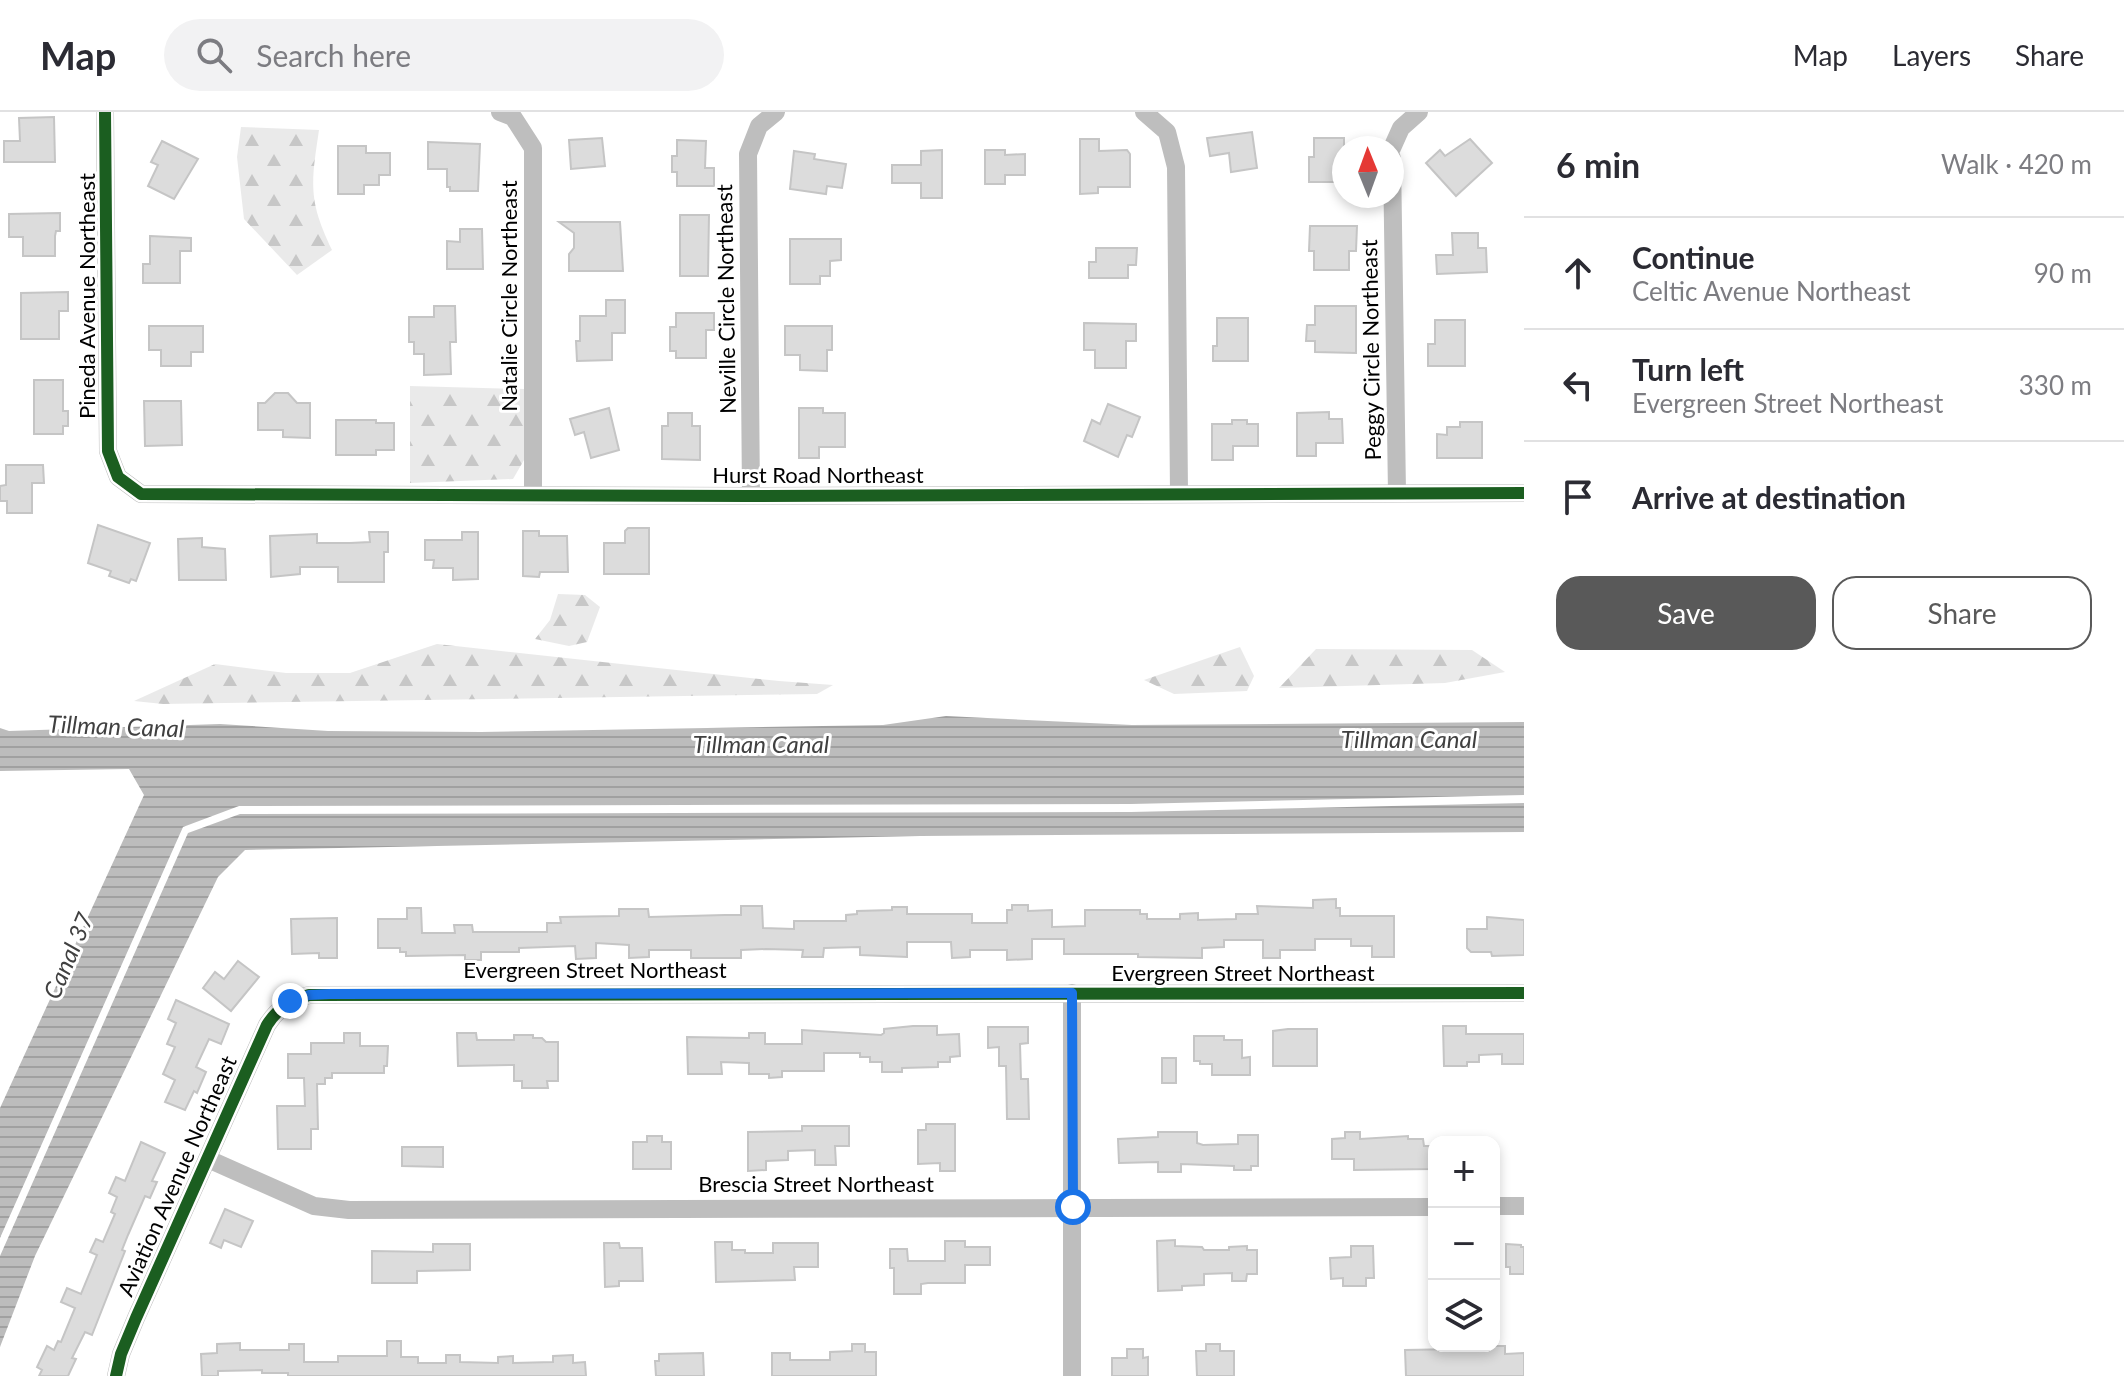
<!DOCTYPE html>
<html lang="en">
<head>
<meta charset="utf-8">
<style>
	:root { --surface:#fff; --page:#f2f2f3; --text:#2b2b33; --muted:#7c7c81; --line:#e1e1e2; --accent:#595959 }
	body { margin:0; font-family:Lato,sans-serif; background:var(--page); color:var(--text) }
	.controls { position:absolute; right:24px; bottom:24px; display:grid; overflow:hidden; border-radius:16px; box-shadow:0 4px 12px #0003 }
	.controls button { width:72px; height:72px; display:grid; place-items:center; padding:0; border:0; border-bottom:2px solid var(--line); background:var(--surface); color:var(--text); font:40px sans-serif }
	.compass { position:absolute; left:1332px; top:24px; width:72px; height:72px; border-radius:50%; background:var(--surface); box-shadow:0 4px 12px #0003; rotate:359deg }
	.stop { position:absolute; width:24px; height:24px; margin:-18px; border:6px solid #1a73e8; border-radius:50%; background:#fff }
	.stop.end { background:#1a73e8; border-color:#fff; box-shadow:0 2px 8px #0008 }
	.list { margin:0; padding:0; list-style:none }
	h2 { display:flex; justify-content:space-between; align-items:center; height:104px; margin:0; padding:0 32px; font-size:34px }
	h2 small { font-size:26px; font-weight:400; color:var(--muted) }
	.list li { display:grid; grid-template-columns:52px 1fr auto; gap:24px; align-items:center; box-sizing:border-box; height:112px; padding:0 32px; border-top:2px solid var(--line) }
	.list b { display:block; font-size:30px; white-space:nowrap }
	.list p { margin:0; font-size:26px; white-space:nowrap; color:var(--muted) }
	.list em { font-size:26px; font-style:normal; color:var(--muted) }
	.actions { display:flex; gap:16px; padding:24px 32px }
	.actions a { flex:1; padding:18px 0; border:2px solid var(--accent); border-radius:24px; text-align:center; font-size:28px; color:var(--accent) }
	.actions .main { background:var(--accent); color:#fff }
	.icon { flex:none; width:44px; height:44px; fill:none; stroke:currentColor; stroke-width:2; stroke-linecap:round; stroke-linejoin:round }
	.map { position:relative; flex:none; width:1524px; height:1264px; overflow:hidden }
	header { display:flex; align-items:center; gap:48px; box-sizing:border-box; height:112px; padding:0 40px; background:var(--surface); border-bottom:2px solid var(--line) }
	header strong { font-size:38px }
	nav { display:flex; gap:44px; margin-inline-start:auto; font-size:28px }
	.search { width:560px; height:72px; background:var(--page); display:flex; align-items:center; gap:20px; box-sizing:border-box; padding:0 28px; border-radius:44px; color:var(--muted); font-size:30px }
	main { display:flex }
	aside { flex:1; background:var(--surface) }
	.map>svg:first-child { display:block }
	.forest { fill:url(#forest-firs) }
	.water { fill:url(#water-rules) }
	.building { fill:#dcdcdc; stroke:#c5c5c5; stroke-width:2 }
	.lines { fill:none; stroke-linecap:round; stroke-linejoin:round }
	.street { stroke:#bebebe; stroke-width:18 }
	.cycleway-casing { stroke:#fff; stroke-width:17 }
	.cycleway { stroke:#1b5e20; stroke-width:12 }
	.route { stroke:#1a73e8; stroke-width:10 }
	.labels { text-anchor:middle; stroke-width:6; stroke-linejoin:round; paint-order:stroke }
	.street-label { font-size:22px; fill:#000; stroke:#fff }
	.water-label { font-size:24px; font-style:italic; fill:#404040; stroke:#fff }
</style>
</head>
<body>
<header>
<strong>Map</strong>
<div class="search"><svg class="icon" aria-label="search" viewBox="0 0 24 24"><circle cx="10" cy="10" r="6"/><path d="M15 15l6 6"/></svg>Search here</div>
<nav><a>Map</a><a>Layers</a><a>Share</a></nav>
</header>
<main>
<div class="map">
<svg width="1524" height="1264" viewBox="0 0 1524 1264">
	<defs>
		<pattern id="forest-firs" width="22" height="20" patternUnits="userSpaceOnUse" patternTransform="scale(2)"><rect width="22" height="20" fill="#eaeaea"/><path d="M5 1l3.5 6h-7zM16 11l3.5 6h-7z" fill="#c7c7c7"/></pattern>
		<pattern id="water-rules" width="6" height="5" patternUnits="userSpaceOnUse" patternTransform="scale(2)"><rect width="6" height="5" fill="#bcbcbc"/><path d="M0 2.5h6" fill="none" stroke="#a0a0a0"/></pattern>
	</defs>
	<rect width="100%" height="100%" fill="#fff"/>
	<g class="forest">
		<path d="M241,15L319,18C311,72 308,88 332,138L297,163L244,107L237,45Z"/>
		<path d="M410,274L524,277V348L513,367L410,371Z"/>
		<path d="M558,482L585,483L600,495L587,530L569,534L535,527L550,508Z"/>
		<path d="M437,532L779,569L833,573L817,582L163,592L134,589L215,552L286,561H350Z"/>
		<path d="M1240,535L1254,564L1247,579L1174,582L1144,568Z"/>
		<path d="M1316,537L1472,538L1505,560L1445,571L1279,576Z"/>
	</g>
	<g class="water">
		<path d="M946,604L1132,613L1524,610V683L1131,692L239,694L183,715L0,1126V996L144,683L129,657L0,659V616L9,619L220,612L328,619L481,620L883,613Z"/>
		<path d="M1524,691V720L920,724L245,738L218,765L35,1144L0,1235V1144L188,721L240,702L1131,700Z"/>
	</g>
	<g class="building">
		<path d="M54,5L55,50H4V29H20L19,6Z"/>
		<path d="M1252,20L1257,56L1231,60L1229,41L1210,44L1207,26Z"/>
		<path d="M602,26L605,54L571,57L569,28Z"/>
		<path d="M1314,26H1344V70H1309V45H1314Z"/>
		<path d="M1080,27H1099V39L1127,38L1130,42V75H1098V81L1080,82Z"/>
		<path d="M1470,27L1492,51L1456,84L1426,51L1440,38L1445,44Z"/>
		<path d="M677,28L706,29L705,56H714V74H677V60H672V44H677Z"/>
		<path d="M162,29L198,47L174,87L148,74L158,53L151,50Z"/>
		<path d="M428,30L480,32L478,79H450V75H447V57H428Z"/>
		<path d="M338,34H366V41H390V63H379V73H364V82H338Z"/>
		<path d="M942,38V86H921V71H892V53H921V39Z"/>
		<path d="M985,38H1005V43L1025,42V63H1005V72H985Z"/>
		<path d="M794,39L815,42L814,47L846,52L842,76L827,74L826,82L790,77Z"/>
		<path d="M60,101V119H56L55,124V144H23V125H9V102Z"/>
		<path d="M680,103H709L708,164H680Z"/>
		<path d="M559,110H620L623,159H569V142L574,136V121Z"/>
		<path d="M1310,114H1357L1356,139H1349V158H1314V139H1309Z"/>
		<path d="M460,117H482L483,157H447V129L460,130Z"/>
		<path d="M1452,121H1478V136H1486L1487,160L1437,162L1436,143H1453Z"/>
		<path d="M150,124L191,126V139H180V171H143V152H150Z"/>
		<path d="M790,127H841V148L830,149V164H820V172H790Z"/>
		<path d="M1096,136H1137L1136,153H1128V166H1089V150H1096Z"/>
		<path d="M68,180V199H59V227H21V181Z"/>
		<path d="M606,188H625V221H612V248L577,249L576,229H580V204H606Z"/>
		<path d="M434,194H455L456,230H450L451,262L424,263V242H414V230H409V205H434Z"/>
		<path d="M1315,194H1356V241L1315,240V229H1306L1307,213H1315Z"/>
		<path d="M676,201H714V218H706V246H676V239H670V215H676Z"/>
		<path d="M1217,206H1248V249H1213V234H1217Z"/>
		<path d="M1435,208H1465V254H1428V232H1435Z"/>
		<path d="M1084,211L1136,212V229H1126V256H1095V238H1084Z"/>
		<path d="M149,214H203V240H191V254H161V238H149Z"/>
		<path d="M785,214H832V238H827V259L800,258V243H785Z"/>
		<path d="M34,268H63V299H68V314H63V322H34Z"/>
		<path d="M275,281H288L297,291H310V326L283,325V318H258V291H265Z"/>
		<path d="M144,289H181L182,333L145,334Z"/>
		<path d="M1108,292L1140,305L1132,325L1127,323L1118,345L1084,329L1092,308L1100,312Z"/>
		<path d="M609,296L619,338L591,346L584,320L575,323L570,307Z"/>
		<path d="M799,296H823V301H845V335H819V346H799Z"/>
		<path d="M1329,300V307H1342L1343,331H1316V344H1297V301Z"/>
		<path d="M668,301H692V314H700V348L662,347V314H668Z"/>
		<path d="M336,308H376V311H394V338H376V343H336Z"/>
		<path d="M1232,308H1247V312H1258V334H1233V348H1212V312H1232Z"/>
		<path d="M1460,310H1482V346H1437V322L1447,323V315H1460Z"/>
		<path d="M6,353H43L44,371H32V401H7V389H0V374L6,373Z"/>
		<path d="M98,413L150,431L136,469L131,467L129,471L109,464L111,459L88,451Z"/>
		<path d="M628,416H649V462H604V431H625V419Z"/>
		<path d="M523,419H539V424H567L568,460H540L539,465L523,464Z"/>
		<path d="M369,420H388V440H384V470H338V455H300V462L271,465L270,424L317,422V431H350L370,430Z"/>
		<path d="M462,420H478V467L453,468V456H433L434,448H425V428H462Z"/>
		<path d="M202,426V435L225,437L226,468H179L178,427Z"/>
		<path d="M1336,787V796H1340V804H1394V845H1372V834H1351V827H1315V838H1280V846H1263V828H1224V835L1202,836V846L1138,845V842H1064V827H1032V847L1007,848V838H970V845L952,846L951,830H907V845L860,843V835L824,836L823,845H802L803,838L766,837L741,838V846H691V838H649V845L629,846V833L596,831V846L576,847L575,834L519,836V840H481V848H465V843L406,844V840H400V836H378V807H407V796H421L422,821H455L454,813H472L473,820H547V811H561L560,805L619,804V797H648L649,805L725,803H741V794H762L763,816L794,817V809H846V803L857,802V799L892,798V795H907V802H972V811H1007V798H1012V793H1028V799L1052,798V815L1085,814V798H1140V802H1147V807H1180V802L1198,801V808L1236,807V802H1258L1257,794L1313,796V788Z"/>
		<path d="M1487,805L1524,808V843L1492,844L1491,840H1471L1467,836V817H1487Z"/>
		<path d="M337,806V846H319V841L292,842L291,807Z"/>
		<path d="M238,849L259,865L231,899L203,876L215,860L224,867Z"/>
		<path d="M176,888L229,912L221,932L209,927L196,955L206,960L197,981L194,979L185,998L165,990L175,968L163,962L175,935L167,932L176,911L168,907Z"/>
		<path d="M913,914H937V923L959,922L960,944L950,945V950H938V955L902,956V960H882V950H870V945H860V941H824V959H782V965L769,966V962H749V951L721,950L722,962H688L687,925L749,926V921H765V932H802V918L881,923L884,921V917Z"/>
		<path d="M1443,914H1466V922H1524V952H1502V942L1479,943V950H1467V954H1444Z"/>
		<path d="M988,915H1028V931L1020,932L1021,967H1028L1029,1007H1007L1006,954H999V935L988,936Z"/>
		<path d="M1288,917H1317V954H1273V919Z"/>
		<path d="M344,921H360V934H388L387,954H384V961H332V966H325V972H317L318,1017H311V1037H278L277,994H305L304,966H288V942H311V931H344Z"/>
		<path d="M457,921H476L477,928H514V923H533V926H542L546,930H558V969H547L548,976H522V969H514V953L458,954Z"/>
		<path d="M1194,924H1224V928H1242V946L1250,945V963H1212V952H1200V949H1194Z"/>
		<rect x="1162" y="946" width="14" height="25"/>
		<path d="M926,1012H955V1059H940V1051L918,1052V1018H926Z"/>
		<path d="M802,1014H849V1034H835L836,1053H815V1038L788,1039V1048L766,1049V1058L748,1059V1020L802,1019Z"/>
		<path d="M1158,1020H1197V1031L1203,1033L1238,1032V1023H1258V1054H1251V1058H1234V1054L1181,1052V1060H1158V1050L1119,1051L1118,1027L1158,1025Z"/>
		<path d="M1345,1020H1360V1027L1408,1024V1027H1423L1424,1034H1432L1433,1057L1354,1058V1047H1332V1027L1345,1026Z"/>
		<path d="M647,1024H662V1030H671V1057H633V1030H647Z"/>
		<path d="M141,1030L165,1041L152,1069L157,1070L150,1086L145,1084L128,1123L122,1138L125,1139L92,1223L85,1220L72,1246L76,1247L68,1264H39L42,1258L37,1255L47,1234L54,1238L58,1229L61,1230L75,1196L61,1190L67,1176L81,1182L97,1143L90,1140L96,1127L103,1130L115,1102L111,1100L117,1085L109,1081L116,1065L125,1069Z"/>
		<path d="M402,1035H443V1055L402,1054Z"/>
		<path d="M225,1097L253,1109L241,1135L224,1128L221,1136L210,1131Z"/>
		<path d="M1175,1128V1134L1202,1135L1204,1138H1229V1135L1247,1134V1138H1257V1162H1247L1246,1169H1232V1161L1204,1162V1173L1182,1174V1178L1158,1179L1157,1129Z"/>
		<path d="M945,1129H965V1135H990V1153H965V1171H928L921,1172V1182H894V1156H890V1137H907L908,1149H945Z"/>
		<path d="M715,1130H732V1138H745V1141H773V1131H818V1155H794L795,1168L716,1170Z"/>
		<path d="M604,1131H619L620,1136H642L643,1169H619V1174L605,1175Z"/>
		<path d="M433,1132H470V1158L417,1159V1171H372V1139L433,1140Z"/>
		<path d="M1506,1132L1521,1133V1135H1524V1162H1510V1155H1506Z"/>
		<path d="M1351,1134H1373L1374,1166H1366V1174H1343V1166L1331,1167L1330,1146L1351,1145Z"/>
		<path d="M387,1229H401V1245H418V1251H446V1243H460V1250L498,1251V1245L513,1244V1251L553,1250V1244L573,1243V1251L585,1250L586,1264H288V1261H262V1258L218,1259V1264H202L201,1242L217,1241V1232L240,1231V1238H289V1232H304V1250H338V1244H387Z"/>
		<path d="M852,1232H865V1240H876V1264H772V1241H790V1248H830V1240L852,1239Z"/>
		<path d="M1206,1232H1220V1239H1234V1264H1197L1196,1239H1206Z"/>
		<path d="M1460,1234H1505V1242L1524,1241V1264H1406L1405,1238L1460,1237Z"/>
		<path d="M1127,1237H1143V1246L1148,1245V1264H1112V1246H1127Z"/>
		<path d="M703,1241L704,1264H656L655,1249H659V1242Z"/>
	</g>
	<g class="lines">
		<g class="street">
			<path d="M105,0L108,339L118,365L141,382L751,384L1524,381"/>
			<path d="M500,0L513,5L533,36V382"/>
			<path d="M1144,0L1167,20L1176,55L1179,380"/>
			<path d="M1392,36L1401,16L1419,0"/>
			<path d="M1392,46L1397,381"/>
			<path d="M751,384L748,42L759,14L776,0"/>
			<path d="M1072,881V1264"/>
			<path d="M208,1047L314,1094L349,1098L1434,1095"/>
			<path d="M1494,1094H1524"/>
			<path d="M116,1264L121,1242L136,1206L267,913C278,896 289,889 309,883L1524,881"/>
		</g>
		<g class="cycleway-casing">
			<g id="cycleway">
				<path d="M105,0L108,339L118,365L141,382L751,384L1524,381"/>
				<path d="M116,1264L121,1242L136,1206L267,913C278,896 289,889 309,883L1524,881"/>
			</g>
		</g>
		<use href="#cycleway" class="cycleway"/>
	</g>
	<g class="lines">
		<path class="route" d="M290,889L309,883L330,882L1072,881L1073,1095"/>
	</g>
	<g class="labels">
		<g class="street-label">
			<text transform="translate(87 184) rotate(-90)" y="8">Pineda Avenue Northeast</text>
			<text transform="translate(509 184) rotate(-90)" y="8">Natalie Circle Northeast</text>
			<text transform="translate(726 187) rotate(-91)" y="8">Neville Circle Northeast</text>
			<text transform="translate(1371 238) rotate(-91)" y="8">Peggy Circle Northeast</text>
			<text x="818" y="371">Hurst Road Northeast</text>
			<text x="595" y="866">Evergreen Street Northeast</text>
			<text x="1243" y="869">Evergreen Street Northeast</text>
			<text transform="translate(177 1064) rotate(-66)" y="8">Aviation Avenue Northeast</text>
			<text x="816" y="1080">Brescia Street Northeast</text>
		</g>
		<g class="water-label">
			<text transform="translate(116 615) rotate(2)" y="8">Tillman Canal</text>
			<text x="1409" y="636">Tillman Canal</text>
			<text x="761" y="641">Tillman Canal</text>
			<text transform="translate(69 844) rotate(-67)" y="8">Canal 37</text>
		</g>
	</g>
</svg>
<div class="controls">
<button>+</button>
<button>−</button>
<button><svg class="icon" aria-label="layers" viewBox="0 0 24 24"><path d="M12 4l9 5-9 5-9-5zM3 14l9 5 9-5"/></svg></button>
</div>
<svg class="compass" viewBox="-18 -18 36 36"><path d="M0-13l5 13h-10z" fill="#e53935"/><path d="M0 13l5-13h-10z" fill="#7c7c81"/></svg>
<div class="stop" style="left:1073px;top:1095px"></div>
<div class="stop end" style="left:290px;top:889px"></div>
</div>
<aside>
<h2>6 min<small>Walk · 420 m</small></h2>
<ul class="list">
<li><svg class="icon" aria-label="ahead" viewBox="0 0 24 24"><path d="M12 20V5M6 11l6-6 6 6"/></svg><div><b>Continue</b><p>Celtic Avenue Northeast</p></div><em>90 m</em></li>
<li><svg class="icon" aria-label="left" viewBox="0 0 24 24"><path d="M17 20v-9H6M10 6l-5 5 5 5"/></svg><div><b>Turn left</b><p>Evergreen Street Northeast</p></div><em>330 m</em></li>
<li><svg class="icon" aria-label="arrive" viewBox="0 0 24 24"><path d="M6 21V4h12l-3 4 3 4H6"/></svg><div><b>Arrive at destination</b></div></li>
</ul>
<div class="actions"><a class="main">Save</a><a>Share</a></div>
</aside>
</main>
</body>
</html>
